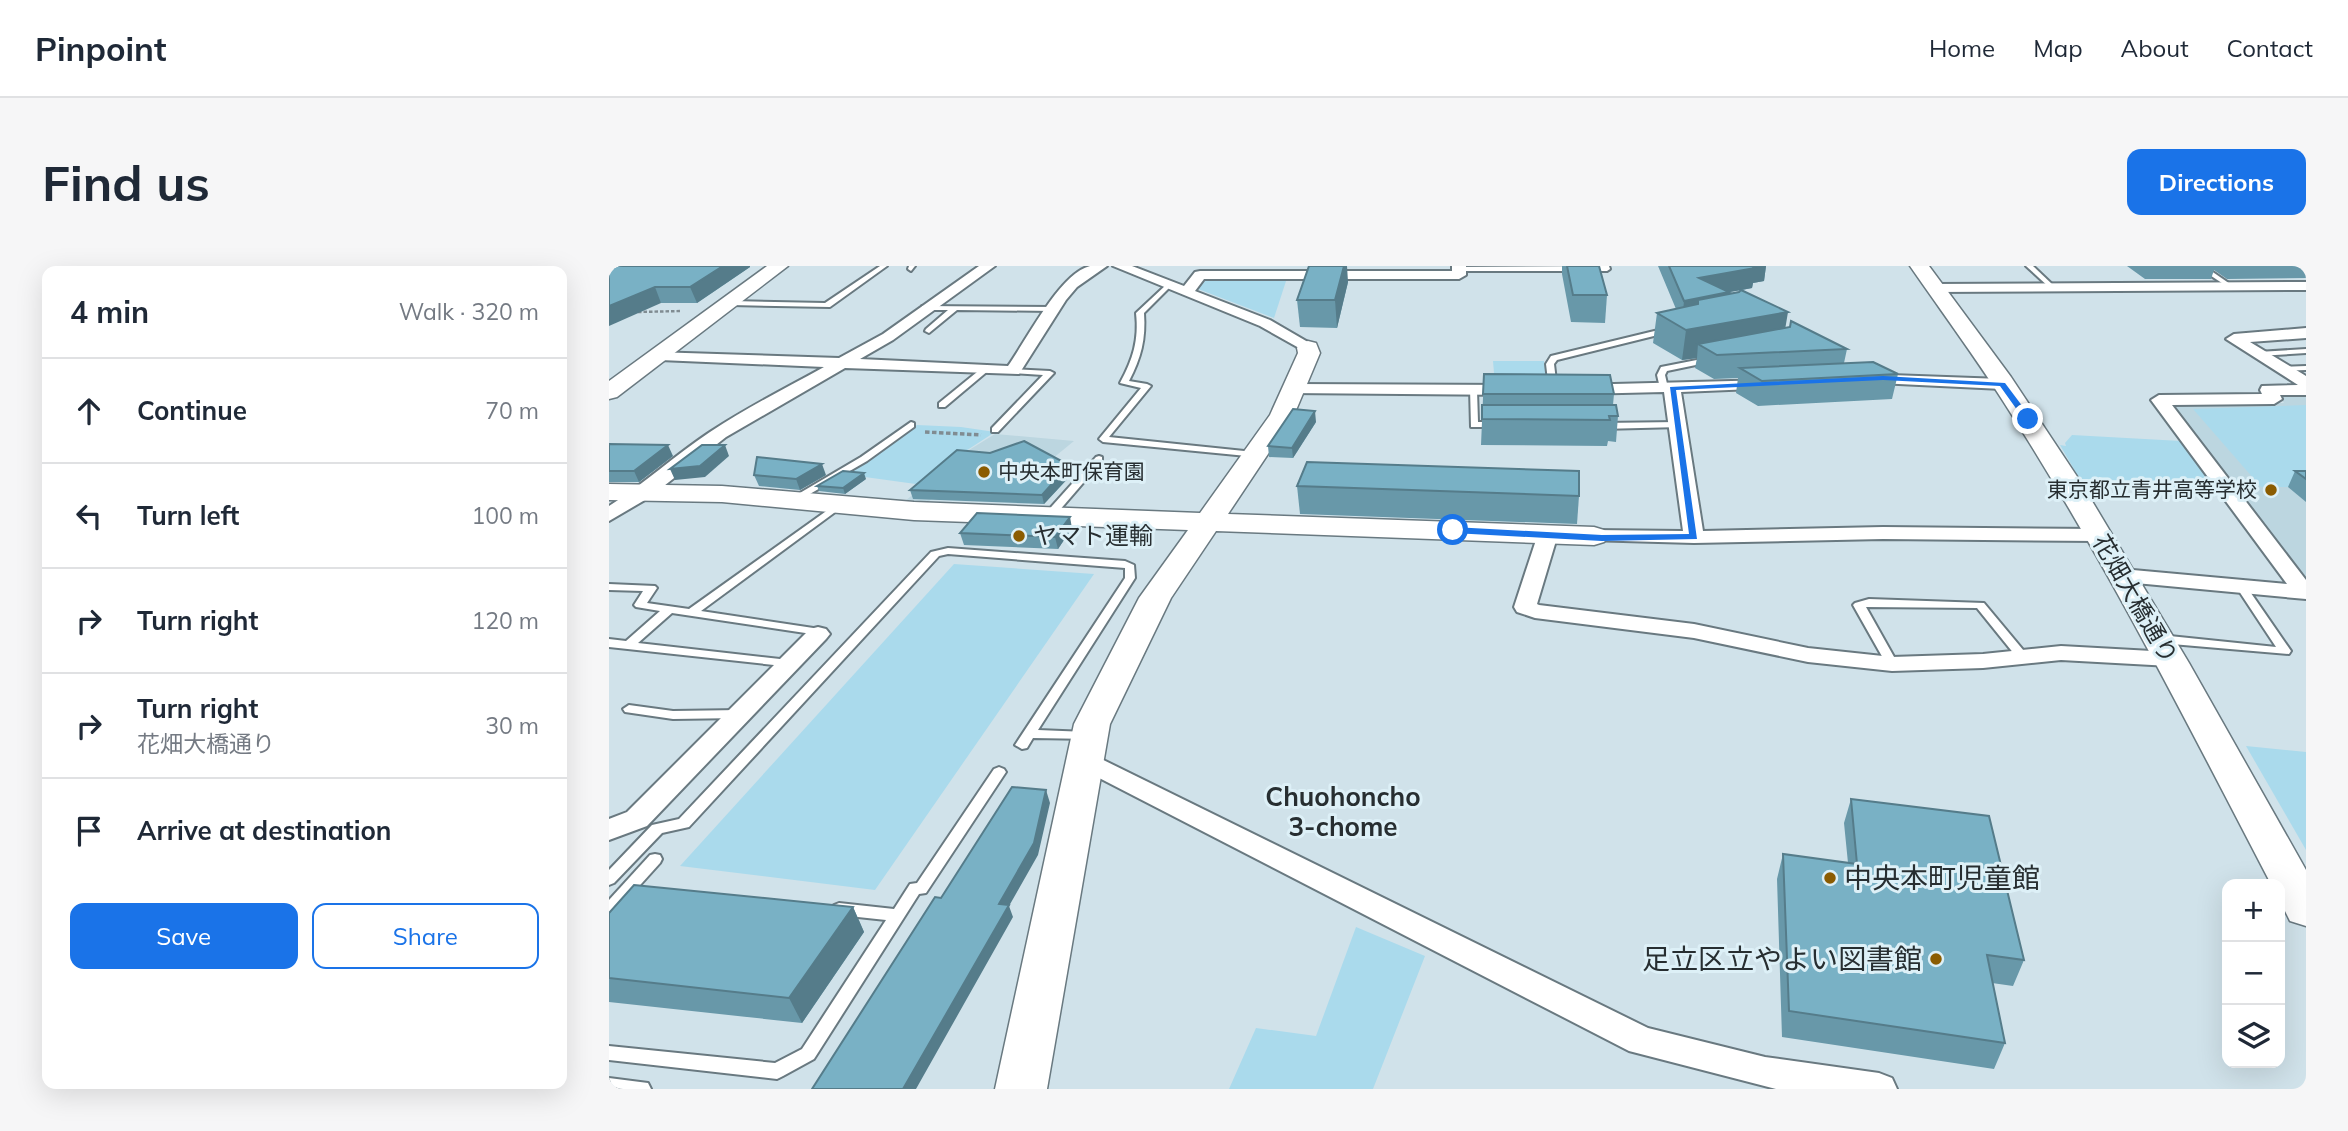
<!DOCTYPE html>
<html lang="en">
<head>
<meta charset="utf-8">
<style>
	:root { --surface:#fff; --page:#f6f6f7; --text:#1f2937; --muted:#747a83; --line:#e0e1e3; --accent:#1a73e8 }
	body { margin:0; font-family:Mulish,"Noto Sans JP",sans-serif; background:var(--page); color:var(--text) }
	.controls { position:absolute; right:21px; bottom:21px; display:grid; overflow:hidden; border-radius:14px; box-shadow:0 7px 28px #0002 }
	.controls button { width:63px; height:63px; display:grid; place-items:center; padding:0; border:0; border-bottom:2px solid var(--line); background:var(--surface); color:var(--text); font:35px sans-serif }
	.stop { position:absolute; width:21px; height:21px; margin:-16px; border:5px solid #1a73e8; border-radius:50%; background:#fff }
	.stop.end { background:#1a73e8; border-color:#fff; box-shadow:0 2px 7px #0008 }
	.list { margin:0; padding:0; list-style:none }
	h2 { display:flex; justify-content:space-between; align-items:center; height:91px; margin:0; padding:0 28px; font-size:30px }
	h2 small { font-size:23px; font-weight:400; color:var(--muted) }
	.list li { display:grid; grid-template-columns:46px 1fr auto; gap:21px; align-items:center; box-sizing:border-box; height:105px; padding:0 28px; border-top:2px solid var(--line) }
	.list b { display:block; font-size:26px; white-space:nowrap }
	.list p { margin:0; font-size:23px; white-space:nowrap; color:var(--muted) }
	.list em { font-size:23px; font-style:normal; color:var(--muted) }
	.actions { display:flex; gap:14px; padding:21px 28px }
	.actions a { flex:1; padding:16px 0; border:2px solid var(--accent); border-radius:14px; text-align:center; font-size:24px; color:var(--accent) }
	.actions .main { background:var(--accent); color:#fff }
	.icon { flex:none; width:38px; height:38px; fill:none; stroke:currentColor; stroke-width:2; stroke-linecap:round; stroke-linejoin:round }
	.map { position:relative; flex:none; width:1697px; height:823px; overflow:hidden; border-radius:14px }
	header { display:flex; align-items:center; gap:42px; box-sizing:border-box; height:98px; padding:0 35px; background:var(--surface); border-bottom:2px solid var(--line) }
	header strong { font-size:33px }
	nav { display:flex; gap:38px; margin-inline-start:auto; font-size:24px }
	.intro { display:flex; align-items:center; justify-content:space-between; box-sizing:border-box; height:168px; padding:0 42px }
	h1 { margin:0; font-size:49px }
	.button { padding:18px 32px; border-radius:14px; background:var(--accent); color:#fff; font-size:24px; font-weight:700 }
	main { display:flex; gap:42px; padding:0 42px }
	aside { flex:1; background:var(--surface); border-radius:14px; box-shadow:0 7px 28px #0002 }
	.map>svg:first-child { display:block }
	.built { fill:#bcd6e0 }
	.green { fill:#aadaec }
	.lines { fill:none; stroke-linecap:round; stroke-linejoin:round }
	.lane-casing { stroke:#697980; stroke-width:4 }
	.street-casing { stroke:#697980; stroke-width:4 }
	.secondary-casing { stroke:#697980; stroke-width:3 }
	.path-far1 { stroke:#808c92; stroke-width:2.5; stroke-dasharray:3.5 2; stroke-linecap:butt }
	.path { stroke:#808c92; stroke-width:3.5; stroke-dasharray:4.5 2.5; stroke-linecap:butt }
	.lane { fill:#fff; fill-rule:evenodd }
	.street { fill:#fff; fill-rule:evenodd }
	.secondary { fill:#fff; fill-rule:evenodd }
	.wall { fill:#6898a9; fill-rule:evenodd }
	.shaded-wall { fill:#557c8a }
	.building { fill:#79b1c5; stroke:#557c8a; stroke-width:2 }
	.route { fill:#1a73e8 }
	.poi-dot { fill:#8b5c01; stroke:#ddf0f7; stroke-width:2.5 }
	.labels { text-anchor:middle; stroke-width:6; stroke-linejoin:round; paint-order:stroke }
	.far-poi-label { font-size:21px; fill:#272e31; stroke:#ddf0f7; text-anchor:start }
	.poi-label { font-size:24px; fill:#272e31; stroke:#ddf0f7; text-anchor:start }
	.street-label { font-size:24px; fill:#272e31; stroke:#ddf0f7 }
	.neighbourhood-label { font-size:26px; font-weight:bold; fill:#272e31; stroke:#ddf0f7 }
	.near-poi-label { font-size:28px; fill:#272e31; stroke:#ddf0f7; text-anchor:start }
</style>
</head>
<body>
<header>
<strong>Pinpoint</strong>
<nav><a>Home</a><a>Map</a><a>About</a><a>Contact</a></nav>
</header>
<div class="intro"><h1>Find us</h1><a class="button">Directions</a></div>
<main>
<aside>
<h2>4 min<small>Walk · 320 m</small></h2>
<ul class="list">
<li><svg class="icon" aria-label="ahead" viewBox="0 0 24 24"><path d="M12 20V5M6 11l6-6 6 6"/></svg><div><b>Continue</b></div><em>70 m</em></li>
<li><svg class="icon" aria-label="left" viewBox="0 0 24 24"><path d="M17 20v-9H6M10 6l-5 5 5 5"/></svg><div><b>Turn left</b></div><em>100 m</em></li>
<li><svg class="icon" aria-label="right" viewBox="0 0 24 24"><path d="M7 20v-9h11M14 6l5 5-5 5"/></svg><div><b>Turn right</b></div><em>120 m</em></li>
<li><svg class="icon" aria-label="right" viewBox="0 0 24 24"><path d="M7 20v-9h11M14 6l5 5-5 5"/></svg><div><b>Turn right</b><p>花畑大橋通り</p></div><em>30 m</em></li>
<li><svg class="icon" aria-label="arrive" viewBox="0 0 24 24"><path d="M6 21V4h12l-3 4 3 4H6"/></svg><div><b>Arrive at destination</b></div></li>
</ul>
<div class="actions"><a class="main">Save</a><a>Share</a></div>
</aside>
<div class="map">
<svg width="1697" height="823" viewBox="0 0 1697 823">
	<rect width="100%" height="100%" fill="#d0e2ea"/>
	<g class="built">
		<path d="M1697,127V311L1558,136L1675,137L1668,129Z"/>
		<path d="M386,168L465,175L432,202L335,222L318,237L295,236L347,192Z"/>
	</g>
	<g class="green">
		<path d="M605,12H678L665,52L589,23L597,14Z"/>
		<path d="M884,95H935L938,118L886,119Z"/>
		<path d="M1697,139V221H1652L1584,143Z"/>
		<path d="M308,159L352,161L386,166L346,192L314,219L234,208L259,194Z"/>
		<path d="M1463,169L1572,175L1614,228L1474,219L1451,179L1457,180L1456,177Z"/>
		<path d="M345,298L485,308L266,624L71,600Z"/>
		<path d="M1637,480L1697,486V584Z"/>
		<path d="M747,661L816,690L764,823H620L647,762L707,770Z"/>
	</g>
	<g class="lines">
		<g class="lane-casing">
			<g id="lane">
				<path d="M271,0H278L221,41L122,39L118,37L122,35L216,37Z"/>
				<path d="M300,0H306L302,5L299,3Z"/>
				<path d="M994,0H1000L1001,3L998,5H850L847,3L850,1Z"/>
				<path d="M1417,0H1424L1445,20V22H1441Z"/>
				<path d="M1587,0H1595L1624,20L1619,21Z"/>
				<path d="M557,19L562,20L535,47C537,73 532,92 520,115L538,118L542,120L500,171L645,186L650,189L648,191L494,176L490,173L532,122L511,117C524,93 530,74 527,47Z"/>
				<path d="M313,40L444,41L448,43L444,45L348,44L320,67L316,65L317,63L339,44H313Z"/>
				<path d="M1062,61L1066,63L1065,65L948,94L945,98L948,123L944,125L940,123L937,98L942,90Z"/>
				<path d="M1697,83V87L1649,90L1645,88L1649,86Z"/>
				<path d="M1103,91H1106V95L1058,105L1056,109L1059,122L1055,124L1051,122L1048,109L1052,101Z"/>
				<path d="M1697,100V104L1674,105L1670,103L1674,101Z"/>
				<path d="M373,102L380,104L336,141H330V137Z"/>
				<path d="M401,103L441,105L445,107L389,166H383V162L434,109L404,107L400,105Z"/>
				<path d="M861,122L868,124L869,156H890L893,157V161H862Z"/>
				<path d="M302,156L305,157V161L258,195L187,236H181L179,234L252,191Z"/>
				<path d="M1069,156L1073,159L1072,161L992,163L988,160L992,157Z"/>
				<path d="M490,190L493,191V195L443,253H435V249L487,191Z"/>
				<path d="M230,236L235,239L233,241L92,345L211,363L217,366L213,370L209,371L203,368L63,347L29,377L180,394L186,398L184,401L0,381V373L17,375L51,345L27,341L25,339L34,325L0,324V318L46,320L48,322L38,337L80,343Z"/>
				<path d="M339,282L516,295L525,299L526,312L429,464L478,466L485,470L483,473L424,472L418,482L413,483L406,479L516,312V302L339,288L330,290L80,561L53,567L5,617L0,619V604L43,559L70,553L322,286Z"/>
				<path d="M1631,316L1635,317L1682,385L1680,388L1551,377L1545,373L1551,369L1667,381L1626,319Z"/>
				<path d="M1260,333L1375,337L1420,391L1414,395L1410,394L1368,342L1257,341L1289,398L1287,401H1279L1244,339L1246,337Z"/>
				<path d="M20,439L64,445L131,444L137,448L131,452L64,453L16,446L14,443Z"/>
				<path d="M390,501L395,503L397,506L395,509L317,627L310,628L205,793L174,810L168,813L0,794V780L166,797L193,783L277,654L230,649L225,647L222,643L225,639L230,637L285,643L301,618L308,617L385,503Z"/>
				<path d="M46,588L51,589L53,593L51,597L5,648L0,650V634L41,589Z"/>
				<path d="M0,812L39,817L42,823H0Z"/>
			</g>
		</g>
		<g class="street-casing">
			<g id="street">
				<path d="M370,0H386L284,74L251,93L399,100C417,75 451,7 481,0C486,0 493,0 498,0L468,21L457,34L410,108L236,102L117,171L41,231L0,255V240C35,218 66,189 101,166C137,142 177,122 215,101L51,94L45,92L43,89L45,86L230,92L274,68Z"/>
				<path d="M504,0H523L575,20L586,6L591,5H843V0H857V9L850,13H595L586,25L661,54L704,79L707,82L699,87L651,60Z"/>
				<path d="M1697,16V24L1326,26L1319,22L1326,18Z"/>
				<path d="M1697,62V72L1641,76L1697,110V129H1671L1673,133L1665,138L1563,139L1697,314V333L1505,315L1502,310L1505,305L1513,303L1678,318L1542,134L1550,129L1653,128L1651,124L1653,120L1689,119L1617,73L1625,68Z"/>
				<path d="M1254,108L1393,113L1401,118L1393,123L1248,116L1246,113Z"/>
				<path d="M1162,114L1168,116L1170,119L1168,122L1072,126L1094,265L1274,261L1489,263L1496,265L1499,269L1496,273L1489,275L1274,273L1085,277L978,274L975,270L978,266L985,264L1074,265L1055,126L971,128L965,127L963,123L965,119Z"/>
				<path d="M686,118L906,119L914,124L906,129L680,127L678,123L680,119Z"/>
				<path d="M939,262L946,264L949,268L928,338L930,339L1085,358L1199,382L1283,391L1374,388L1452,380L1561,386L1569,388L1573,393L1569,398L1561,400L1452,394L1374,402L1283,405L1199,396L1085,372L926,352L908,346L905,341L929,268L932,264Z"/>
				<path d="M209,361L217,363L221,368L217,373L38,560L0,574V553L18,546L201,363Z"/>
				<path d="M474,484L1039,762L1156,791L1270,807L1283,812L1288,823H1167L1020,785L465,499L461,493L465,487Z"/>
			</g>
		</g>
		<g class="secondary-casing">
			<g id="secondary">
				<path d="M158,0H179L8,131L0,133V115Z"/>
				<path d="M1301,0H1320L1402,111L1471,215L1580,397L1697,604V660L1681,655L1671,635V618H1662C1577,455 1494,290 1394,135C1365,89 1332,45 1301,0Z"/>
				<path d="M699,75L707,77L711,87L685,149L619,248L985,261L995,264L1000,270L995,276L985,279L607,265L562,332L501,458L438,823H386L465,458L530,332L579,264L305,254L113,236L0,234V218L113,220L305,236L591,247L661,149L689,87L688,82L691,77Z"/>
			</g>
		</g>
		<path class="path-far1" d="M29,46L73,45"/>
		<path class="path" d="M316,166L372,169"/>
		<use href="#lane" class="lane"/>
		<use href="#street" class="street"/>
		<use href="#secondary" class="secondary"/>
	</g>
	<g class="wall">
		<path d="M0,0L141,1L88,37H52Z"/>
		<path d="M953,0H990L998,29L996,57L962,56L953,8Z"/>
		<path d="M1049,0H1157L1155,15L1144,17L1143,22L1133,24L1176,62L1238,83L1235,97L1289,108L1283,133L1149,140L1127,127L1129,112L1105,113L1086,102L1088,92L1073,94L1044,77L1048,47L1067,43ZM1132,24L1130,26L1120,28V26Z"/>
		<path d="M1518,0H1697V12L1618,13L1605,4L1602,13H1536Z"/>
		<path d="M739,16L728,62L691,61L688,34Z"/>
		<path d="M875,108L1005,128L1004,139L1009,150L1007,176L999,175L998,180L872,179Z"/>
		<path d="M707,156L684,192L660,191L659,180Z"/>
		<path d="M0,178L64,190L30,216H0Z"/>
		<path d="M1686,205H1697V236L1679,221Z"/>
		<path d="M145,209H217L191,224L150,220Z"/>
		<path d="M462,209L435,238L304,233L301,224Z"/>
		<path d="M257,213L236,228L210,225L208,220Z"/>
		<path d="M688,220L970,230L968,258L691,248Z"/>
		<path d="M463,262L449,283L355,279L351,267Z"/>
		<path d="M1242,533L1415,694L1404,720L1383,717L1396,777L1385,803L1173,771L1168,613L1174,588L1239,597L1235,557Z"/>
		<path d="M244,641L255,666L193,757L0,736V647Z"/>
	</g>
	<g class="shaded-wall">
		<path d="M114,0H141V1L88,37L81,21Z"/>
		<path d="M735,0H738L739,16L728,62L726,34Z"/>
		<path d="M1140,0H1157L1155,15L1144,17L1143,22L1088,32L1090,12Z"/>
		<path d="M46,21L52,37L0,60V40Z"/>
		<path d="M1120,26L1117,47L1089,38V34L1086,53L1073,56L1075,35Z"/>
		<path d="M1179,46L1174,76L1089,78L1088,92L1073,94L1077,64Z"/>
		<path d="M706,145L707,156L684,192L683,182Z"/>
		<path d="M59,179L64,190L30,216L25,205Z"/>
		<path d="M116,179L120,190L96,211L66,214L61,203Z"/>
		<path d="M213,198L217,209L191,224L187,213Z"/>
		<path d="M460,199L462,209L435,238L433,229Z"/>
		<path d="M255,207L257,213L236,228L234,222Z"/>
		<path d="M461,251L463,262L449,283L446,271Z"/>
		<path d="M437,524L441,537L429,589L400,640L404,651L307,823H294L390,638Z"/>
		<path d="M244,641L255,666L193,757L180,732Z"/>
	</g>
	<g class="building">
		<path d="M0,0H114L81,21H46L0,40Z"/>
		<path d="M700,0H735L726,34H688Z"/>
		<path d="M958,0H990L998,29H964Z"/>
		<path d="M1060,0H1143L1146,2L1090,12L1120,26L1075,35Z"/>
		<path d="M1132,24L1179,46L1077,64L1048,47L1089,38V34L1130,26Z"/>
		<path d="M1182,55L1238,83L1108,89L1089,78L1181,61Z"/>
		<path d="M1264,96L1289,108L1153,115L1131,102Z"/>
		<path d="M875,108L1001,109L1005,128H874Z"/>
		<path d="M873,139H1007L1009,150H1000L1001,154L873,153Z"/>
		<path d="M684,143L706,145L683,182L659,180Z"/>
		<path d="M415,175L460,199L433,229L301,224L348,184L381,187Z"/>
		<path d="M0,178L59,179L25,205H0Z"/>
		<path d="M93,179H116L91,200L61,203Z"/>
		<path d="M148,191L213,198L187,213L145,209Z"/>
		<path d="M698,196L970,205V230L688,220Z"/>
		<path d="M234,205L255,207L234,222L208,220Z"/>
		<path d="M1686,205H1697V213Z"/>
		<path d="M368,247L461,251L446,271L351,267Z"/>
		<path d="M403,521L437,524L425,577L390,638L400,639L294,823H203L326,631L332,632Z"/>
		<path d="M1242,533L1380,550L1415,694L1378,689L1396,777L1180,745L1174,588L1248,598Z"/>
		<path d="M25,619L244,641L180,732L0,712V647Z"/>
	</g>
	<path class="route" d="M1274,110L1396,117L1423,153L1416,155L1391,120L1274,114L1067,124L1088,273L993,275L844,267L839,264L844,261L993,269L1080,268L1061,121Z"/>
	<g class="poi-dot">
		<circle cx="375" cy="206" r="7"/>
		<circle cx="1662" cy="224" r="7"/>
		<circle cx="410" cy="270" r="7"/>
		<circle cx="1221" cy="612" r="7"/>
		<circle cx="1327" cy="693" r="7"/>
	</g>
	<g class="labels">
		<g class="far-poi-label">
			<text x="389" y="213">中央本町保育園</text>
			<text x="1648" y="231" text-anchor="end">東京都立青井高等学校</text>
		</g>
		<g class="poi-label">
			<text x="424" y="278">ヤマト運輸</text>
		</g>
		<g class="street-label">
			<text transform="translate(1526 333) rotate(60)" y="8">花畑大橋通り</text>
		</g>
		<g class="neighbourhood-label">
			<text x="734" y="540">Chuohoncho<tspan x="734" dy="30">3-chome</tspan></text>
		</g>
		<g class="near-poi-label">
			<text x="1235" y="622">中央本町児童館</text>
			<text x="1313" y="703" text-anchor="end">足立区立やよい図書館</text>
		</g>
	</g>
</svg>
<div class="controls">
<button>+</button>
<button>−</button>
<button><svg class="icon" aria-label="layers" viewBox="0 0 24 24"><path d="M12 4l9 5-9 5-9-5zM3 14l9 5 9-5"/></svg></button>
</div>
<div class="stop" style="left:844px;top:264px"></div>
<div class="stop end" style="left:1419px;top:153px"></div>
</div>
</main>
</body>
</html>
